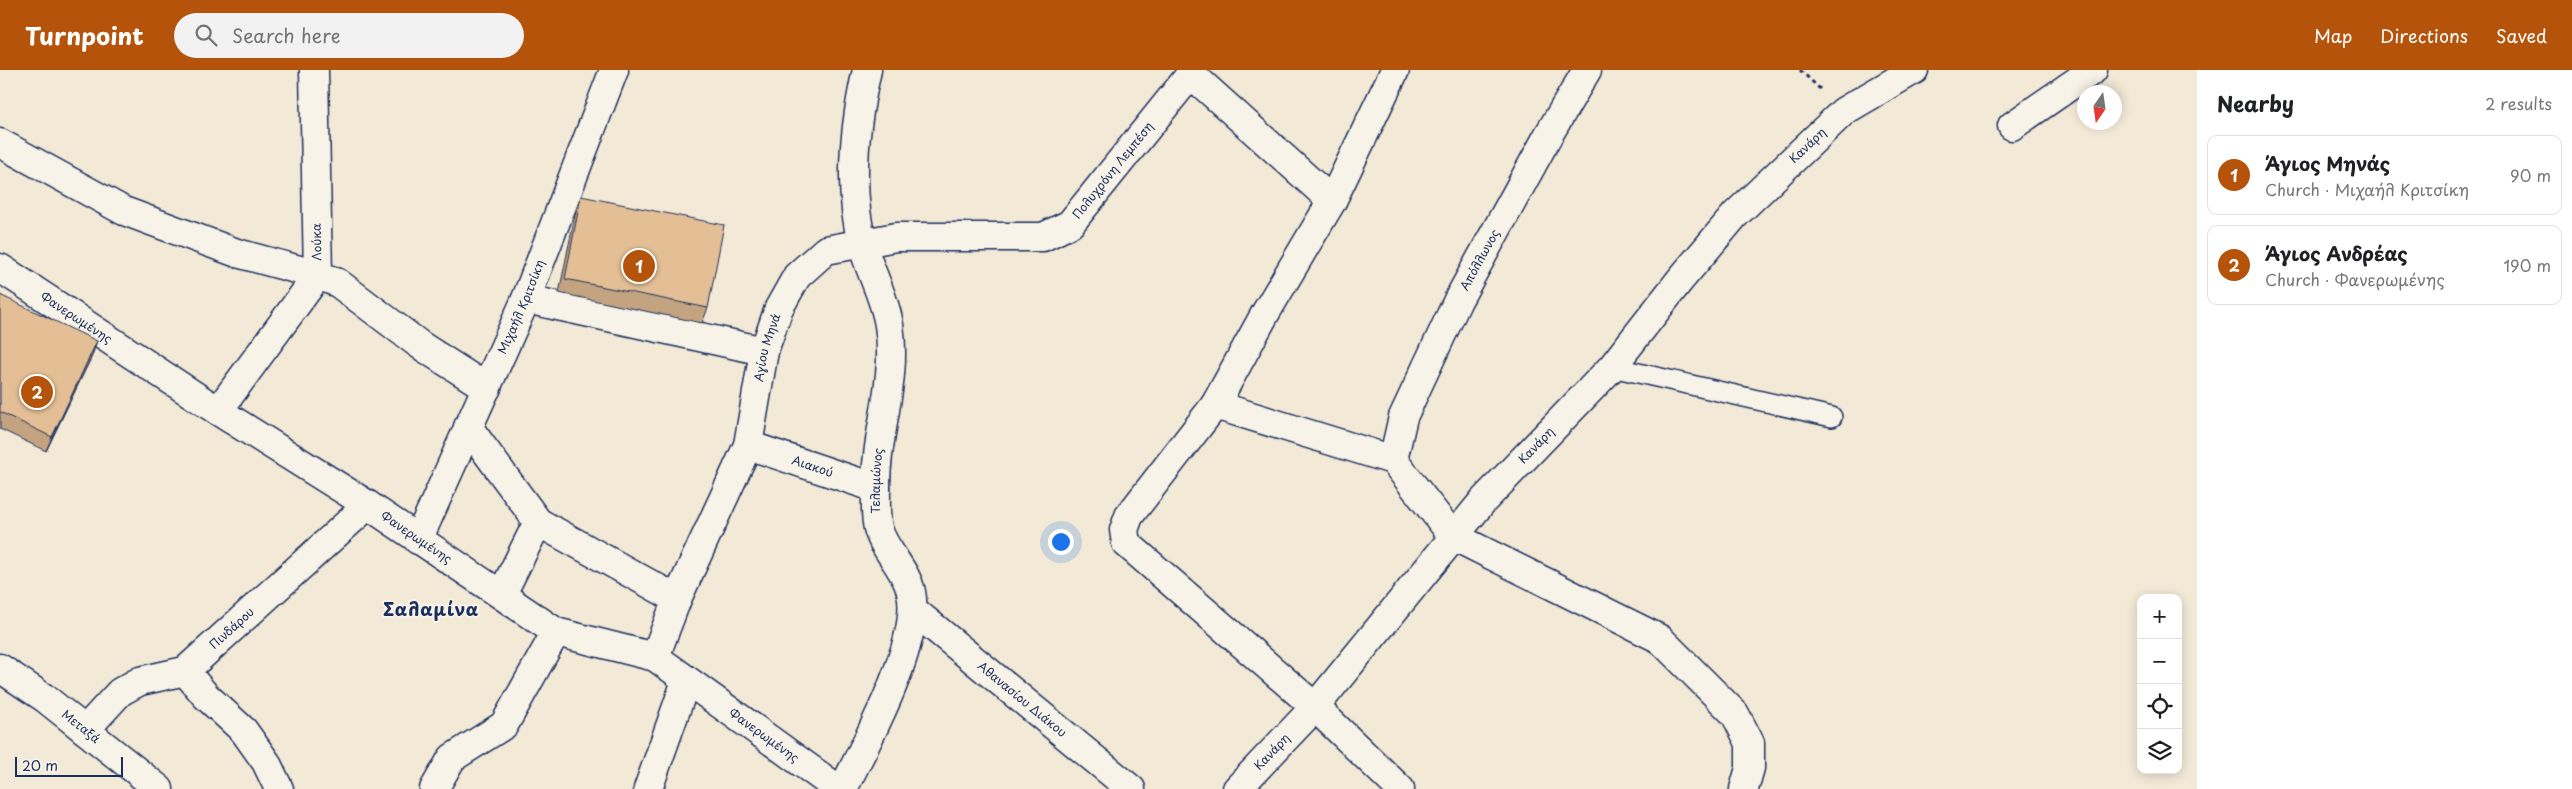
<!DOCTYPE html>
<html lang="en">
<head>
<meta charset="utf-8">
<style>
	:root { --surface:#fff; --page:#f2f2f2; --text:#202124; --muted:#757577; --line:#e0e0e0; --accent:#b45309 }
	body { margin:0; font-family:"Playpen Sans",sans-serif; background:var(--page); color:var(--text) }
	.controls { position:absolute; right:15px; bottom:15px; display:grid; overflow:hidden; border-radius:10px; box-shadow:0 2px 12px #0003 }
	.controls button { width:45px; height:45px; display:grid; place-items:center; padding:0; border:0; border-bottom:1px solid var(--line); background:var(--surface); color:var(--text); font:25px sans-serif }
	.compass { position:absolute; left:2077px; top:15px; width:45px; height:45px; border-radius:50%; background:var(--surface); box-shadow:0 2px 12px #0003; rotate:193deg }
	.scale { position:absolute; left:15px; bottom:12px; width:108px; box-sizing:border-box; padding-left:5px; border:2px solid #1b2f5e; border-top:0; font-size:14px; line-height:18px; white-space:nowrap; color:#1b2f5e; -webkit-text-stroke:4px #f7f3e8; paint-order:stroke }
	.you { position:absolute; left:1060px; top:471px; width:18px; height:18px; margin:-12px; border:4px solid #fff; border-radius:50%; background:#1a73e8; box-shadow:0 0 0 8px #1a73e833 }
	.badge { display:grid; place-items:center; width:32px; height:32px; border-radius:50%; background:var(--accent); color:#fff; font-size:16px; font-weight:700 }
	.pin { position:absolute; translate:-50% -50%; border:2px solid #fff; box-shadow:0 1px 5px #0006 }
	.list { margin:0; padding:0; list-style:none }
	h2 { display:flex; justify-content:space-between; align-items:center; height:65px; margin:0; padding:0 20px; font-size:21px }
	h2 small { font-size:16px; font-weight:400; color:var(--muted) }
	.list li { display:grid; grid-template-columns:32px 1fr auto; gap:15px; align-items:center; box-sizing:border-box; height:80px; margin:0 10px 10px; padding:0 10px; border:1px solid var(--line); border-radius:10px }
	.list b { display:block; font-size:19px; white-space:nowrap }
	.list p { margin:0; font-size:16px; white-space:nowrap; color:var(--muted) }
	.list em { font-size:16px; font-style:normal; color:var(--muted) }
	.icon { flex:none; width:28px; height:28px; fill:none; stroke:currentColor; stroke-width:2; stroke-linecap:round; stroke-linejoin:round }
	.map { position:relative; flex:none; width:2197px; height:719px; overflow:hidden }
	header { display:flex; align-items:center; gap:30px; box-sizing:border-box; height:70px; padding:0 25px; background:var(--accent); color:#fff }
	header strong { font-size:24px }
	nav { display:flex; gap:28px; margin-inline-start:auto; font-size:18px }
	.search { width:350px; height:45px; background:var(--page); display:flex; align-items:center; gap:12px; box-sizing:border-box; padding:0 18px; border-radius:28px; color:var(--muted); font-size:19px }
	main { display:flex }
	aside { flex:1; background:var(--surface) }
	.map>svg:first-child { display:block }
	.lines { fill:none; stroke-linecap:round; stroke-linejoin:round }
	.service-casing { stroke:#1b2f5e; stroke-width:22 }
	.minor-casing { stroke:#1b2f5e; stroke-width:31 }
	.tertiary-casing { stroke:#1b2f5e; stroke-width:31 }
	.secondary-casing { stroke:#1b2f5e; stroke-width:31 }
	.path { stroke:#1b2f5e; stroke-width:3; stroke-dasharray:4 4; stroke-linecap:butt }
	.service { stroke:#f7f3e8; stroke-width:19 }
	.minor { stroke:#f7f3e8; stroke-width:28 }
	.tertiary { stroke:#f7f3e8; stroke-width:28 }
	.secondary { stroke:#f7f3e8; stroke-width:28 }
	.wall { fill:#c4a480; stroke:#1b2f5e }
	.shaded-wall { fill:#a08668; stroke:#1b2f5e }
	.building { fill:#e4bf95; stroke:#1b2f5e }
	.labels { text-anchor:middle; stroke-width:4.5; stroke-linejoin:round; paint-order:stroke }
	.street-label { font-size:12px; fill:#1b2f5e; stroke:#f7f3e8 }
	.district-label { font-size:18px; font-weight:bold; letter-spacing:1px; fill:#1b2f5e; stroke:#f7f3e8 }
</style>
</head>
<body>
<header>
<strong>Turnpoint</strong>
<div class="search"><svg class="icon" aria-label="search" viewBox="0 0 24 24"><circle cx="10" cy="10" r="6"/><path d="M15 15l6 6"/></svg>Search here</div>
<nav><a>Map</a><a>Directions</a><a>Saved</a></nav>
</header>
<main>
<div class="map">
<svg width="2197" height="719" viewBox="0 0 2197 719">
	<rect width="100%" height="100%" fill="#f3e9d7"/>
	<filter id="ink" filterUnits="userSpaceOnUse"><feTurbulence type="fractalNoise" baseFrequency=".02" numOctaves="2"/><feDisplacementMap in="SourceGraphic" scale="10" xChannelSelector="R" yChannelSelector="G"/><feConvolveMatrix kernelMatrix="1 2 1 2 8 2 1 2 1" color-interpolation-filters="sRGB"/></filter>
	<g filter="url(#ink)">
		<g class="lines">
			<g class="service-casing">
				<path id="service" d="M1612,297L1832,347"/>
			</g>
			<g class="minor-casing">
				<g id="minor">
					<path d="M1191,4L1332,131L1266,242L1215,335"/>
					<path d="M2012,56L2093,0"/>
					<path d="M0,73L124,141L237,183L318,205L338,213L420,275L487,318"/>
					<path d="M1332,131L1395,0"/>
					<path d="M526,229L764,281"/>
					<path d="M218,341L318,205L314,0"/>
					<path d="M468,357L538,452L677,529"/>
					<path id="s1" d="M748,375L876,418"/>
					<path id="s2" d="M1393,390L1403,347L1458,230L1549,64L1587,0"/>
					<path id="s3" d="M418,470L526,229L614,0"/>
					<path d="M502,524L538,452"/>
					<path id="s4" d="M913,540L1131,719"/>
					<path id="s5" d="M655,587L677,529L748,375L764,281L779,238L797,206L826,180L896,167H1043L1070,154L1194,0"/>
					<path id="s6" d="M0,598L46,629L159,719"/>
					<path d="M185,601L206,626L244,661L266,692L279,719"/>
					<path id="s7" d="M85,660L120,622L140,611L185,601L368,435"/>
					<path d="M648,719L686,611"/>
					<path id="s8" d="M1237,719L1315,637L1483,431L1612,297L1680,210L1735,145L1844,41L1914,0"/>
					<path d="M1400,719L1315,637L1126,473L1124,460L1129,446L1215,335L1393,390L1453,466L1660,569L1735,644L1750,673V698L1744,719"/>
				</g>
			</g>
			<g class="tertiary-casing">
				<path id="tertiary" d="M434,719L452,688L504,655L556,562"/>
			</g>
			<g class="secondary-casing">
				<g id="secondary">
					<path id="s9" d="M0,198L218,341L368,435L556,562L655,587L838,719"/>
					<path id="s10" d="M843,719C866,673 922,572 911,522C906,499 883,479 878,458C875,446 876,432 876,420C875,364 898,311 889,255C885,228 870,202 863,176C847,119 854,57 867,0"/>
				</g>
			</g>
			<path class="path" d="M1800,0L1820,19"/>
			<use href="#service" class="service"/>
			<use href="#minor" class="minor"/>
			<use href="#tertiary" class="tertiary"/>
			<use href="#secondary" class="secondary"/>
		</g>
		<g class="wall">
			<path d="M581,126L708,238L702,253L559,223L576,140Z"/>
			<path d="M0,225L92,286L46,381L0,359Z"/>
		</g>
		<path class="shaded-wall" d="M97,271L92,286L46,381L52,367Z"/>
		<g class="building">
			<path d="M581,126L724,155L708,238L565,209Z"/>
			<path d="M0,225L97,271L52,367L0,342Z"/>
		</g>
	</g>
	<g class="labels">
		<g class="street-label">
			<text dy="4" stroke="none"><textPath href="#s8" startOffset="861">Κανάρη</textPath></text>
			<text dy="4" stroke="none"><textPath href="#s5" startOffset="765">Πολυχρόνη Λεμπέση</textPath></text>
			<text transform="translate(317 172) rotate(-91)" y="4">Λούκα</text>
			<text dy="4" stroke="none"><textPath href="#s2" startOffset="219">Απόλλωνος</textPath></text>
			<text dy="4" stroke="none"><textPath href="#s3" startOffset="255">Μιχαήλ Κριτσίκη</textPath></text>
			<text dy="4" stroke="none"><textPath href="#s9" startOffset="91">Φανερωμένης</textPath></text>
			<text dy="4" stroke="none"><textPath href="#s5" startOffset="331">Αγίου Μηνά</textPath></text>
			<text dy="4" stroke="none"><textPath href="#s8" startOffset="456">Κανάρη</textPath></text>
			<text dy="4" stroke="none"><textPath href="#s1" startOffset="68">Αιακού</textPath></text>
			<text dy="4" stroke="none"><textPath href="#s10" startOffset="331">Τελαμώνος</textPath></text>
			<text dy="4" stroke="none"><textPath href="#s9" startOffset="496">Φανερωμένης</textPath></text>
			<text dy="4" stroke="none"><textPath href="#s7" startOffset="184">Πινδάρου</textPath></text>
			<text dy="4" stroke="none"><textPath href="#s4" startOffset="141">Αθανασίου Διάκου</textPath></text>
			<text dy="4" stroke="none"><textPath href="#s6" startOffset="100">Μεταξά</textPath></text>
			<text dy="4" stroke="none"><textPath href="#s9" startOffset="901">Φανερωμένης</textPath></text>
			<text dy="4" stroke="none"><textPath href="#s8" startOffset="51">Κανάρη</textPath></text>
		</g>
		<g class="district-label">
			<text x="431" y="546">Σαλαμίνα</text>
		</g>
	</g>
</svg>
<div class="controls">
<button>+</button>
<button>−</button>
<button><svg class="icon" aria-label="locate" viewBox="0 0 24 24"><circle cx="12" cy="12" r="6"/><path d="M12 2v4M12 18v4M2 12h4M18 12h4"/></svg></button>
<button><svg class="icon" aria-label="layers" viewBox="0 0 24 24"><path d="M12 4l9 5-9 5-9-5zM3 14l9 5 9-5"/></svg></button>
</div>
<svg class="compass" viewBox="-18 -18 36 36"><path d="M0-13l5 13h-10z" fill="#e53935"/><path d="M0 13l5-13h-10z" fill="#757577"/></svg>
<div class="scale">20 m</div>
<div class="you"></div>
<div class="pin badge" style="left:639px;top:196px">1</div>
<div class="pin badge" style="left:37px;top:322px">2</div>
</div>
<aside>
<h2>Nearby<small>2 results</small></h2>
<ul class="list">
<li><span class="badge">1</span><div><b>Άγιος Μηνάς</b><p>Church · Μιχαήλ Κριτσίκη</p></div><em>90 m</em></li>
<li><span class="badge">2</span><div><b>Άγιος Ανδρέας</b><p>Church · Φανερωμένης</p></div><em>190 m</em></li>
</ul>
</aside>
</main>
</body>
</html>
